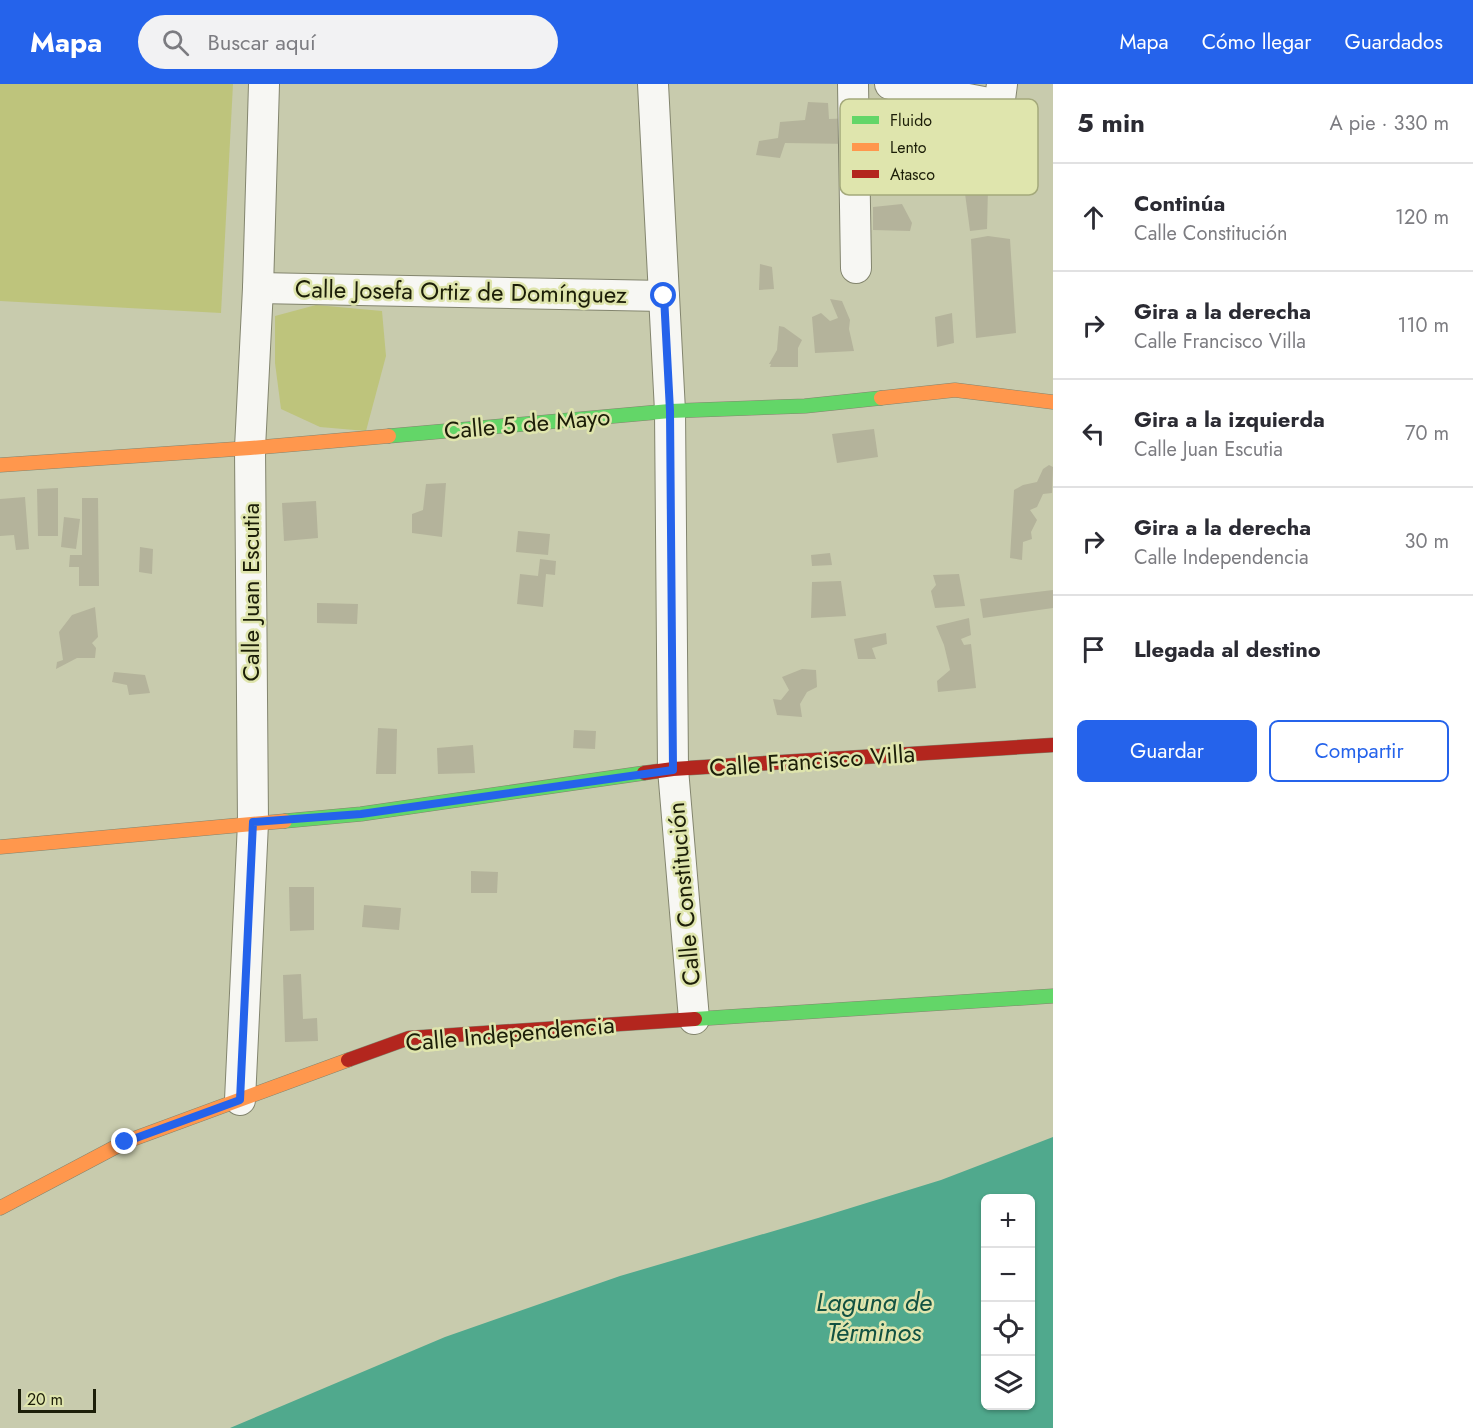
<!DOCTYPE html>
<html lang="es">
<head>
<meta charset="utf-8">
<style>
	:root { --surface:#fff; --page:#f2f2f3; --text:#2b2b33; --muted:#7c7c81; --line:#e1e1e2; --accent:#2563eb }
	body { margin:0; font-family:Jost,sans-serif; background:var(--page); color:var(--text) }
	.controls { position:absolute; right:18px; bottom:18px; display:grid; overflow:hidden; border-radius:9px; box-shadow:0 2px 4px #0004 }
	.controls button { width:54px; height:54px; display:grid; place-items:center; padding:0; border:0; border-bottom:2px solid var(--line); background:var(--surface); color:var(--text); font:30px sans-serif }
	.scale { position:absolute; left:18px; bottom:15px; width:78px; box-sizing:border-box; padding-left:6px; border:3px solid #1c1e08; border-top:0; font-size:16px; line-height:21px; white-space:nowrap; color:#1c1e08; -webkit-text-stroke:4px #dfe5ad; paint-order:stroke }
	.stop { position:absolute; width:18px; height:18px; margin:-14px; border:4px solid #2563eb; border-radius:50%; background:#fff }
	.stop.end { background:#2563eb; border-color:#fff; box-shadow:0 2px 6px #0008 }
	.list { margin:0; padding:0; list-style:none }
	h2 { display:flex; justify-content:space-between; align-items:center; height:78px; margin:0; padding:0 24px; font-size:26px }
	h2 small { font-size:20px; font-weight:400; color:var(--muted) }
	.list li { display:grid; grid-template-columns:39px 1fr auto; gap:18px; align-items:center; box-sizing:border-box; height:108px; padding:0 24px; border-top:2px solid var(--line) }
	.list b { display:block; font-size:22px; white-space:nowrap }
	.list p { margin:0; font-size:20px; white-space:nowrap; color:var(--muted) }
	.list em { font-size:20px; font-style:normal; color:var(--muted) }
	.actions { display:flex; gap:12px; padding:18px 24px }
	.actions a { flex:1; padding:14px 0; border:2px solid var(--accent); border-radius:9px; text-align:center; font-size:21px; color:var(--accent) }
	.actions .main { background:var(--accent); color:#fff }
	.icon { flex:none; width:33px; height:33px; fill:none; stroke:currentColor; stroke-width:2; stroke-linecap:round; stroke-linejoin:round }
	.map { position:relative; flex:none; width:1053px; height:1344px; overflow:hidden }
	header { display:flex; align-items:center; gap:36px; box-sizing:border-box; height:84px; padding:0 30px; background:var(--accent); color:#fff }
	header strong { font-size:28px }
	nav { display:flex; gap:33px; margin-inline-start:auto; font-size:21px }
	.search { width:420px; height:54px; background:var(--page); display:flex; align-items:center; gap:15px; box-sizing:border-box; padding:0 21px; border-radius:33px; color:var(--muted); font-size:22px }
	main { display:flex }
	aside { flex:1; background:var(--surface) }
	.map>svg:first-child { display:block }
	.green { fill:#bec47c }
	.water { fill:#50a98d; fill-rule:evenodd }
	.building { fill:#b4b39b }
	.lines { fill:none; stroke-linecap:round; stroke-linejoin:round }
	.street-casing { stroke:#83856e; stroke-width:32 }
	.fast-casing { stroke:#83856e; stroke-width:15 }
	.slow-casing { stroke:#83856e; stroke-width:15 }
	.jam-casing { stroke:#83856e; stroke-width:15 }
	.street { stroke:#f7f7f3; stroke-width:30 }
	.fast { stroke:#63d668; stroke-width:14 }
	.slow { stroke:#ff974d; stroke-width:14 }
	.jam { stroke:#b3261e; stroke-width:14 }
	.route { stroke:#2563eb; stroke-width:8 }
	.labels { text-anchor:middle; stroke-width:5; stroke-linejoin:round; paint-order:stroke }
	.street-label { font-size:24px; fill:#1c1e08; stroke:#dfe5ad }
	.water-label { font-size:26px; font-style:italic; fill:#115142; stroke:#dfe5ad }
	.key { fill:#dfe5ad; stroke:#a4a97b; stroke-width:1.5 }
	.key-label { font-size:16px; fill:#1c1e08 }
</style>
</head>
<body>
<header>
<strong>Mapa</strong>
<div class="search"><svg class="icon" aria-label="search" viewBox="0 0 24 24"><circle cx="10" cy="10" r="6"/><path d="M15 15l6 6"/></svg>Buscar aquí</div>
<nav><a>Mapa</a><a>Cómo llegar</a><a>Guardados</a></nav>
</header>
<main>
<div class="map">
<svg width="1053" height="1344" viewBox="0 0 1053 1344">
	<rect width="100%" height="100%" fill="#c8cbad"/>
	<g class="green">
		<path d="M0,0H233L221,229L0,217Z"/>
		<path d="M316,221L382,227L386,272L366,347L320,343L281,325L275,279V232Z"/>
	</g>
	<path class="water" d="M1053,1053V1344H230L445,1253L620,1192L818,1134L941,1096ZM1030,1114V1322H986V1114Z"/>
	<g class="building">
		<path d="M808,18L828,19L829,35L853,34L852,60L785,59L780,74L756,71L759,57L778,54L780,38L805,36Z"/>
		<path d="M990,76L992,97L988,104L987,145L970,147L964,102L933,96L926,93L924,106H913L909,77Z"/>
		<path d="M902,120L912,139L910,147L873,146V123Z"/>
		<path d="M988,152L1010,155L1016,249L976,254L971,155Z"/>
		<path d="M760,180L772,183L774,205L759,206Z"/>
		<path d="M830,215L842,217L850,236L849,245L854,267L815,269L812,233L821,229L830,237L838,234Z"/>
		<path d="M952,229L954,259L937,263L935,233Z"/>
		<path d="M779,242L784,243L802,256L798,264V283H770L771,280H769L777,266Z"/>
		<path d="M874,345L878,373L837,379L832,350Z"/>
		<path d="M1049,381L1053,383L1052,409L1043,410L1037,423L1030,426L1037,436L1031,448L1032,455L1023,458L1022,476L1010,474L1014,406L1023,401L1037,398L1043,385Z"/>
		<path d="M446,399L442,453L412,449V430L423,426L426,400Z"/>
		<path d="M58,404V452H38L37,405Z"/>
		<path d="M25,413L29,465L16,466L14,451L0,452V415Z"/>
		<path d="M82,414H98L99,502H79V483H69L70,471H82Z"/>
		<path d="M316,417L318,454L284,457L282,419Z"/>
		<path d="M64,433L80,435L76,465L61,463Z"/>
		<path d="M518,447L550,450L548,471L516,468Z"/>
		<path d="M140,463L153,465L152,490L139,488Z"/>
		<path d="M830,469L832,481L812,482L811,471Z"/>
		<path d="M540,475L556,477L555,491L546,490L543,523L517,520L520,490L538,492Z"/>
		<path d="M959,490L965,522L935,524L931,507L936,501L933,491Z"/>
		<path d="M841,497L846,532L811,534L812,498Z"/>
		<path d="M1053,506V524L983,534L980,515Z"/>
		<path d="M317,519L358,520L357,540L317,539Z"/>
		<path d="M95,523L98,553L92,559L96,564L95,574H77L56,585L57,578L63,576L59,548L72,531Z"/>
		<path d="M969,534L971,551L961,555L964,561L971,560L976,604L938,608L937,597L950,586L944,561L936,542Z"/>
		<path d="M886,549L887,560L872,564L876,575H858L854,555Z"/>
		<path d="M802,585L816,586L817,603L807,608L800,620L802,633L777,631L773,615L781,616L789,606L782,593Z"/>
		<path d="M114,588L145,591L150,609L129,611L127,601L112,598Z"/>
		<path d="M378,644L397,645L396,690H376Z"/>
		<path d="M574,646L596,647L595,665L573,664Z"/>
		<path d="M473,661L475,689L438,690L437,664Z"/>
		<path d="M471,787L498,788L497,809H471Z"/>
		<path d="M289,803H314V846L290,847Z"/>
		<path d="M364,821L401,824L399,846L362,843Z"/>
		<path d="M301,890L303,935L317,934L318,957L285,958L283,891Z"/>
	</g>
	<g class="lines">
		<g class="street-casing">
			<g id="street">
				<path d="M653,0L670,327L673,685L694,935"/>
				<path d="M853,0L856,184"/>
				<path d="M890,0L999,21"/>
				<path d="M991,84L1002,0"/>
				<path d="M258,204L664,212"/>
				<path d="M240,1016L253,739L250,364L258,204L264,0"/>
			</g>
		</g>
		<g class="fast-casing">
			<g id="fast">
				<path d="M389,352L670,327L805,322L881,314"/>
				<path d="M285,737L361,730L644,689"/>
				<path d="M695,935L1053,912"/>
			</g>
		</g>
		<g class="slow-casing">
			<g id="slow">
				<path d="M881,314L955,306L1053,318"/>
				<path d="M0,381L250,364L389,352"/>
				<path d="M0,763L285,737"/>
				<path d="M0,1124L125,1058L348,976"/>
			</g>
		</g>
		<g class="jam-casing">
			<g id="jam">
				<path d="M644,689L673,685L1053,661"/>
				<path d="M348,976L409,954L695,935"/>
			</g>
		</g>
		<use href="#street" class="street"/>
		<use href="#fast" class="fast"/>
		<use href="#slow" class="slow"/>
		<use href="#jam" class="jam"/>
	</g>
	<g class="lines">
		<path class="route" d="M125,1058L240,1016L253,738L361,730L673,686L670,327L664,212"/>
	</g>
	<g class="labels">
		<g class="street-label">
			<text transform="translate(461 208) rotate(1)" y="8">Calle Josefa Ortiz de Domínguez</text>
			<text transform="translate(527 340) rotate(-5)" y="8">Calle 5 de Mayo</text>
			<text transform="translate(251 508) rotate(-90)" y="8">Calle Juan Escutia</text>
			<text transform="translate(812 677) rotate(-4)" y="8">Calle Francisco Villa</text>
			<text transform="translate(684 810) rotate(-95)" y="8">Calle Constitución</text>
			<text transform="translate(510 950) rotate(-5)" y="8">Calle Independencia</text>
		</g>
		<g class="water-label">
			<text x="874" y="1227">Laguna de<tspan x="874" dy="30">Términos</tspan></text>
		</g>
	</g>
	<rect x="840" y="15" width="198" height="96" rx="9" class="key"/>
	<rect x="852" y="32" width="27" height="8" fill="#63d668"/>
	<rect x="852" y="59" width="27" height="8" fill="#ff974d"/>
	<rect x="852" y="86" width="27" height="8" fill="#b3261e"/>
	<g class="key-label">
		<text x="890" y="42">Fluido</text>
		<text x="890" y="69">Lento</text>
		<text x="890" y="96">Atasco</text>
	</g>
</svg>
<div class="controls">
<button>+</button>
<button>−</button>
<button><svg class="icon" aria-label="locate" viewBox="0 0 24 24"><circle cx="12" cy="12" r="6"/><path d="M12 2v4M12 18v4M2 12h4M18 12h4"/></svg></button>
<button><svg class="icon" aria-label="layers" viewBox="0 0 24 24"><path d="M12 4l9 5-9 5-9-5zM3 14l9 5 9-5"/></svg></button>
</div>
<div class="scale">20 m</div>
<div class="stop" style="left:664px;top:212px"></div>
<div class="stop end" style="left:125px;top:1058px"></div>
</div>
<aside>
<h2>5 min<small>A pie · 330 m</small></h2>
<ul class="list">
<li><svg class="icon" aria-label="ahead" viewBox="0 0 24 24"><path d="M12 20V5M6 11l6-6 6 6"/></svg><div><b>Continúa</b><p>Calle Constitución</p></div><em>120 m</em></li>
<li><svg class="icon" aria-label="right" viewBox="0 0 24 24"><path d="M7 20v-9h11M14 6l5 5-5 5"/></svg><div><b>Gira a la derecha</b><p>Calle Francisco Villa</p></div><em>110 m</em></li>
<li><svg class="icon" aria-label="left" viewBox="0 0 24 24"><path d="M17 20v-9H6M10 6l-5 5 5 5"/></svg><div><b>Gira a la izquierda</b><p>Calle Juan Escutia</p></div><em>70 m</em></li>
<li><svg class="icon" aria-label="right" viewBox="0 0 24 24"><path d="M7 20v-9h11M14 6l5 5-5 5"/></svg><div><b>Gira a la derecha</b><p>Calle Independencia</p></div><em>30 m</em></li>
<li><svg class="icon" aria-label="arrive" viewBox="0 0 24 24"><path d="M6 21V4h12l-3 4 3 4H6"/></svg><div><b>Llegada al destino</b></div></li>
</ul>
<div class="actions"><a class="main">Guardar</a><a>Compartir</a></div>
</aside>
</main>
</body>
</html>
